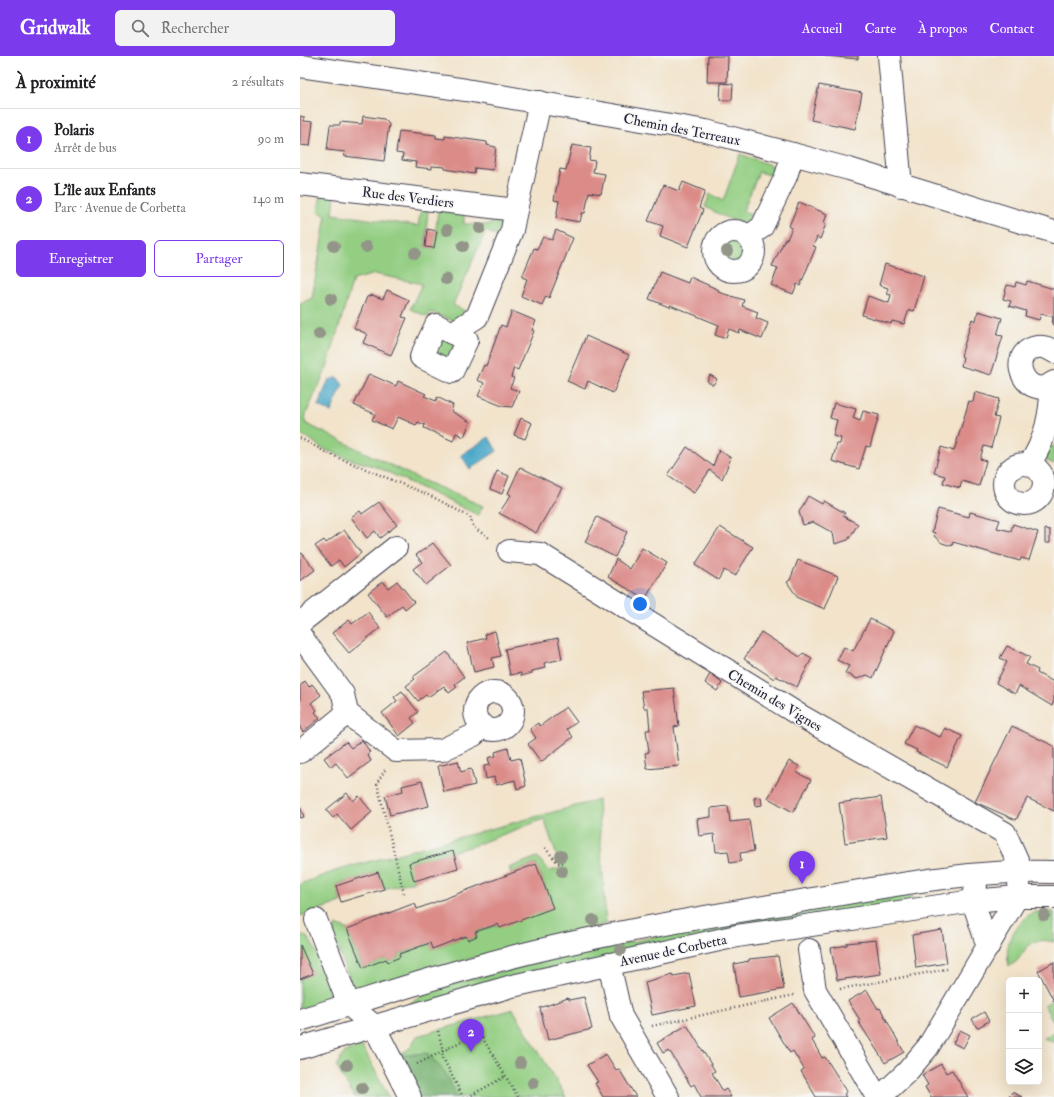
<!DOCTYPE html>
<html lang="fr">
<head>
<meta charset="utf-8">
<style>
	:root { --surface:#fff; --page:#f2f2f2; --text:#202124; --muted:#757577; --line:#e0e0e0; --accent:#7c3aed }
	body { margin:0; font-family:"IM FELL Double Pica",serif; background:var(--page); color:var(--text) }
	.controls { position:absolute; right:12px; bottom:12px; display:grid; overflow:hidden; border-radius:6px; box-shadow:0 4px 16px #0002 }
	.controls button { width:36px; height:36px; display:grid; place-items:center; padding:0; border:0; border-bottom:1px solid var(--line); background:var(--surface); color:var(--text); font:20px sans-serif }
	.you { position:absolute; left:340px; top:548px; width:14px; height:14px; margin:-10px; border:3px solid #fff; border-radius:50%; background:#1a73e8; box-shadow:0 0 0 6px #1a73e833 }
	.badge { display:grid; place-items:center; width:26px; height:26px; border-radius:50%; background:var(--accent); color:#fff; font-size:13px; font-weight:700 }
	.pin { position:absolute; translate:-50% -33px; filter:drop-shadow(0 1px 2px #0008) }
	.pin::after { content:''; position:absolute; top:21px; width:14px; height:12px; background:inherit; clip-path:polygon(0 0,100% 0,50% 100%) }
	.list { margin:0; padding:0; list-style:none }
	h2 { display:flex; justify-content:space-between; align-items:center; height:52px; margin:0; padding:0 16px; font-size:17px }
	h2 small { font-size:13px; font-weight:400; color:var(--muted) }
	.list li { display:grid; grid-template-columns:26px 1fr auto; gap:12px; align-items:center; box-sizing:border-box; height:60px; padding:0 16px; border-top:1px solid var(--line) }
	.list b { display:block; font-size:15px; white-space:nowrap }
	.list p { margin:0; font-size:13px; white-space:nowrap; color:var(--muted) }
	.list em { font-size:13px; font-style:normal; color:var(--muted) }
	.actions { display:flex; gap:8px; padding:12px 16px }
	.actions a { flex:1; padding:9px 0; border:1px solid var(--accent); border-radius:6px; text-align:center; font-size:14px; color:var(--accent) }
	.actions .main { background:var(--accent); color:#fff }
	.icon { flex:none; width:22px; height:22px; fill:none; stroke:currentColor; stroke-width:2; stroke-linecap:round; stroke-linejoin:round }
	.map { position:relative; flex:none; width:754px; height:1041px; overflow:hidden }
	header { display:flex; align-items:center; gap:24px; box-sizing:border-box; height:56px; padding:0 20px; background:var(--accent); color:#fff }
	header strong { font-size:19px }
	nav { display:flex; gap:22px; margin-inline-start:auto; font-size:14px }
	.search { width:280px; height:36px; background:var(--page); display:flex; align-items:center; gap:10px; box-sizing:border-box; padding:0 14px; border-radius:6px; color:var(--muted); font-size:15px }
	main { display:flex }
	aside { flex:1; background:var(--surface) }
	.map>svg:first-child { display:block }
	.green { fill:#93ce82; stroke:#5a785e }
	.forest { fill:#76b170; stroke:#4c6a56 }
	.water { fill:#4aa7c8; stroke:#366482 }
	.building { fill:#db8c89 }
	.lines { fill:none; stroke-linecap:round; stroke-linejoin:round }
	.minor-casing { stroke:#413f50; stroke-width:24 }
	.path { stroke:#413f50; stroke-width:2.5; stroke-dasharray:1 3; stroke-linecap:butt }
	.minor { stroke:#fff; stroke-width:22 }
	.tree { fill:#929587 }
	.labels { text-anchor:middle; stroke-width:3; stroke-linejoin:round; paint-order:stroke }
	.street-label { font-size:14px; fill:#22223b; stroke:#f6f6f2 }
</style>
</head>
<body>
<header>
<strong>Gridwalk</strong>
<div class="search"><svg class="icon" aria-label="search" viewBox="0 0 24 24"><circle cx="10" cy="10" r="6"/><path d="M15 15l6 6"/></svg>Rechercher</div>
<nav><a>Accueil</a><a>Carte</a><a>À propos</a><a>Contact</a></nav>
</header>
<main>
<aside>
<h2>À proximité<small>2 résultats</small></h2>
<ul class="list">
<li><span class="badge">1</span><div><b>Polaris</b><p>Arrêt de bus</p></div><em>90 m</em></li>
<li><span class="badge">2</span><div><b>L'île aux Enfants</b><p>Parc · Avenue de Corbetta</p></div><em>140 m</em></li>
</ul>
<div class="actions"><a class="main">Enregistrer</a><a>Partager</a></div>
</aside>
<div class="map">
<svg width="754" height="1041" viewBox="0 0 754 1041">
	<rect width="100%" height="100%" fill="#f6f6f2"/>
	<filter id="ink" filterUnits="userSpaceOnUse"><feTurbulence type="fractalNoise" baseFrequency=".025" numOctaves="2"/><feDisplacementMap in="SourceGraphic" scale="8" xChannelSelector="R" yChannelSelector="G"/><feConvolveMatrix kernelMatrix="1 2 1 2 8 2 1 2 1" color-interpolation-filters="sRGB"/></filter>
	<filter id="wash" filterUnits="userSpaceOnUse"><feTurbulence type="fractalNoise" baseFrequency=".012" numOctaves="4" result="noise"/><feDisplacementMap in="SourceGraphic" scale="16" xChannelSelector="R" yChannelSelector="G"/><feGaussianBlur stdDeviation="0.9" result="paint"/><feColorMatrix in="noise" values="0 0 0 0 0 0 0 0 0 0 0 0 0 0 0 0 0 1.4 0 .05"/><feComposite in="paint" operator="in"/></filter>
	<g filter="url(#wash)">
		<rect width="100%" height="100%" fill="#f2e3ca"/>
		<g class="green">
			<path d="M440,98L473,110V120L459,116L443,155L456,160C449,177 416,156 405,151L410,138L423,145Z"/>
			<path d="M21,137L35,139L33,158L118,170L121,153L128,154L125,191L134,192L138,153L164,157V168L191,169L192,161L199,166L203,173L201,182L186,175L153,249L169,257L155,265L130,256L128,261L110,253L122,228L75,218L53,224L27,311L6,358L5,367L115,421L183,450L178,459L77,411L49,403L21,392L10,383L0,378V248L12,242L26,159L18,156Z"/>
			<path d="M429,178L448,186L439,207L420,199Z"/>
			<path d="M138,278L156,286L148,305L130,297Z"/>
			<path d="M753,390H754V408L747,405L745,402L748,392Z"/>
			<path d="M298,744L306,868L250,880L60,934H55L51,928L34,882L33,877L36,869L47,873L63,912L86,903L88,906L100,901L99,898L130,887L132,893L166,880L168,884L177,880L175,876L253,852L236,808L211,817L209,812L237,801L250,815L261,812L244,763L170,791L110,807L114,825L84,833L78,816L36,829L41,846L1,860L0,857V828L38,814Z"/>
			<path d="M579,839L612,840V845L112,951L110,947L136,932L229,908L413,868Z"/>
			<path d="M732,856H754V886C722,878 727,903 709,910C703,884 714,873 732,856Z"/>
			<path d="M4,879C13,883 27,919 29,930C30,935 27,940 25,945L0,954V923L12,918L0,889V880Z"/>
			<path d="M754,943V967L744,949Z"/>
			<path d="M213,953L266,1041H118L96,1000L109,993L117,980Z"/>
			<path d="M754,976V987L744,982Z"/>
			<path d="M62,990L89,1041H54L36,1010L45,996Z"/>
		</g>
		<path class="forest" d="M127,997L144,1015L158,1041H118L96,1000Z"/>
		<g class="water">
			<path d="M34,322H38L43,329L31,356L18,350L29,323L31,324Z"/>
			<path d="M189,381L197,395L170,413L161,399Z"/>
		</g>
		<g id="blocks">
			<g class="building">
				<path d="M408,0H428L427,26H407Z"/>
				<path d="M525,0H558V3Z"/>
				<path d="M421,27L433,28L432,44H420Z"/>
				<path d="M519,29L562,37L555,73L511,64Z"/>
				<path d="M0,60L4,61V65L13,66L10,90L0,89Z"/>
				<path d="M63,60L84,63L89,68L84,105L44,100L45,96L27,94L30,69H40V66L62,68Z"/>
				<path d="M99,75L136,79V82L145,83V80L187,86V89L196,91L193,114L175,112L174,118L145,113V111L132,110V113L115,111L116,106L102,104L103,98L96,97Z"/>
				<path d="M272,89L291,92L289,104L295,105L293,116L305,118L301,138L289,136L285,157H282L280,166L256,162L259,145L254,144L260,113L266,114Z"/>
				<path d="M383,126L405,135L399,152L403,154L388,191L360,180L363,170L348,165L363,129L379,135Z"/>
				<path d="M499,146L527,158L524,167L526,168L520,183L517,181L513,190L516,191L500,230L497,228L493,238L471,229L478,212L472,210L485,183H487L492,172L489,170Z"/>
				<path d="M127,173L137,175L134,192L125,191Z"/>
				<path d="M256,174L273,182L249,242L246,240L242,249L221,240L227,223L222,221L234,192L237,193L243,181L252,184Z"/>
				<path d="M585,208L624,220L614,255L609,254L604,268L592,265L591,268L562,259L568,240L589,247L591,239L587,238L588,232L579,229Z"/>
				<path d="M360,216L388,227L390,221L419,234L418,236L444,244L442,250L458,256L456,262L468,267L462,283L440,274L439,277L429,273L426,281L423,282L415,279L419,269L370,249L369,251L349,243Z"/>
				<path d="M727,225L754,233V269L752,268L753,261L741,258L739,264L725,260L726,255L709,250L711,245L703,243L707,229L715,231L716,226L726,229Z"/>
				<path d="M87,234L109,244L102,261L107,262L91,299L63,287L67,278L54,272L67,241L72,239L83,243Z"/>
				<path d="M212,255L236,265L232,274L234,275L218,314L214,312L211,321L214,322L210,332L219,335L212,351L202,350L178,340L184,327L177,324L184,309L186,310L201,269L206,271Z"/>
				<path d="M678,255L702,262L697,279L703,280L691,319L661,310L663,301L661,300L672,263L676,265Z"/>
				<path d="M286,280L329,299L313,337L288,325L285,333L267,325Z"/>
				<path d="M69,318L96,330L98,325L126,338L124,340L136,345L137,341L153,349L151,355L170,366L164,381L156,377L153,385L124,372L125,369L118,366L116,369L98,361L92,373L72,364L75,358L54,349Z"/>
				<path d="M410,319L417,323L413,329L407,325Z"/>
				<path d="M675,336L699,343L694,361L699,362L691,392L684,390L680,403L686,405L679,430L662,425L660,432L643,427L645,420L634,417L641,391L654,395L669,345L673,346Z"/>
				<path d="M534,347L556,353L553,362L560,365L563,355L579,359L570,391L566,390L559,413L532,405L537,388H540L541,382L533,380L537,364L530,362Z"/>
				<path d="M221,362L232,367L225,383L214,379Z"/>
				<path d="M387,391L413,410L419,394L431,402L422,423L410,414L394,437L368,420Z"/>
				<path d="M220,411L262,432L236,477L199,457L211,439L208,437Z"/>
				<path d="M197,415L209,420L202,438L190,433Z"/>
				<path d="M508,440L522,448L524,445L545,457L543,460L558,468L548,484L535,488L533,477L513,466L503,469L499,456Z"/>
				<path d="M79,446L97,469L80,482L75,475L67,482L51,461L60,455L62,458Z"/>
				<path d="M638,453L669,461L670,456L700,464L697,472L711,475L713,468L738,476L729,504L721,502L720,505L653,486L652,490L642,487L634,480L635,477L632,476Z"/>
				<path d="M297,461L327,476L315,501L285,486Z"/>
				<path d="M420,471L453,491L435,520L424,514L418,524L395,509Z"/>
				<path d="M745,473L750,474V487H745Z"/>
				<path d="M44,474L61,497L44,511L39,504L31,510L15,490L24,484L26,487Z"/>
				<path d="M133,487L151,509L126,529L113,513L122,506L116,499Z"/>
				<path d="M342,492L367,507L345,543L308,521L316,503L330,513Z"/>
				<path d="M2,497L15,514L0,525V498Z"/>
				<path d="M498,504L538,520L525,553L498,542L487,526L490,524Z"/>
				<path d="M83,525L88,532L97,525L114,546L105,553L102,549L87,561L68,537Z"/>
				<path d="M68,556L80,572L49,597L32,577L49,564L52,568Z"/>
				<path d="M570,563L594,575L573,622L567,619L557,623L545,617L549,610L537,604L544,591L553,595Z"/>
				<path d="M195,575L201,600L192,602L194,611L174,616L167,587L186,582L185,578Z"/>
				<path d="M461,576L500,601L503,597L512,602L497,631L476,620L474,623L444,603Z"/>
				<path d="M258,582L262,603L244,607L245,612L232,615V617L221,620V617L210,619L205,593Z"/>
				<path d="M707,590L730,601L726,608L738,614L737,617L754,626V645L752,650L719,630L715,638L696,627L707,606L700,602Z"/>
				<path d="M147,596L164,621L155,628L157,631L149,637L144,630L128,641L126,639L118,645L106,630L115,623L113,621Z"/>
				<path d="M410,618L422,627L417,635L405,627Z"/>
				<path d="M5,625L9,631L12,628L21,639L11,647L17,654L15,656L20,662L3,676L0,672V630Z"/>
				<path d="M374,632L379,670L374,671L379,710L347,713L345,697L349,696L346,674H350L348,652H344L341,635Z"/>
				<path d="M102,635L118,656L111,662L115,667L99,680L82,657L97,645L94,641Z"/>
				<path d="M266,651L277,666L267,673L273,681L241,706L228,688L236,682L230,673L238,667L240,670Z"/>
				<path d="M614,669L640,681L645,672L662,680L647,711L616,696L617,694L604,688Z"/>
				<path d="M712,670L754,690V755L727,742L716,764L675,746Z"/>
				<path d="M62,684L70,696L67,698L71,705L48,722L36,707L31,711L24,702L46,686L51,692Z"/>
				<path d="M208,692L211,704L220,702L226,730L217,733L215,724L196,729L194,721L186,723L184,710L190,709L188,702L196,700L195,696Z"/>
				<path d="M158,705L161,716L171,713L175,729L144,736L138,710Z"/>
				<path d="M489,705L499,710L496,716L511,724L493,756L468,742Z"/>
				<path d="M122,725L129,750L90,759L85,740L103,735L102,730Z"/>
				<path d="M47,737L53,745L59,740L72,756L51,774L37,758L33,762L26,754Z"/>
				<path d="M461,741L462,749L455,750L454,742Z"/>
				<path d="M581,741L587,781L545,787L539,747Z"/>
				<path d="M0,750L4,761L0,762Z"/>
				<path d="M428,750L430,766L449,764L454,795L440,797L441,805L430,807L428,795L416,796L414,778L399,780L397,763L411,761V752Z"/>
				<path d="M153,795L158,812L114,825L109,807Z"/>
				<path d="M236,808L253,852L200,872L198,868L175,876L177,880L168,884L166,880L132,893L130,887L99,898L100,901L88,906L86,903L63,912L47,873L115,847L117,853Z"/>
				<path d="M78,816L84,833L41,846L36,830Z"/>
				<path d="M642,874L647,907L616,912L612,879Z"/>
				<path d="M576,884L581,918L537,924L531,892L547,889V887Z"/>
				<path d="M0,889L13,918L0,923Z"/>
				<path d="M478,900L484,933L439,941L434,908L449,905V903Z"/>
				<path d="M754,906V945L738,915Z"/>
				<path d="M389,917L396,950L352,959L345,926L373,918L374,920Z"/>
				<path d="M567,934L578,953L580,952L604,996L585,1007L558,965L560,964L548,945Z"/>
				<path d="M284,941L292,973L248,984L240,952L268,942L269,944Z"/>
				<path d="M493,947L515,982L512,984L522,1002L525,1001L545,1032L547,1036L544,1038L546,1041H516L501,1015L504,1013L493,995L490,997L469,962Z"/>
				<path d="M684,956L689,965L677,972L672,963Z"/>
				<path d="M387,969L415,1015L412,1017L423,1035L426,1033L431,1041H401L394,1028L391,1030L369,994L363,997L357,987Z"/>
				<path d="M660,974L670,979L663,992L653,987Z"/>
				<path d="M306,998L316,1014L319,1013L336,1041H303L295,1027L298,1026L287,1009Z"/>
				<path d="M641,1008L646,1017L652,1014L668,1041H631L625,1031L628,1029L622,1019Z"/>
				<path d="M712,1036L722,1041H709Z"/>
			</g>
		</g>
	</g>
	<g filter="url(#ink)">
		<use href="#blocks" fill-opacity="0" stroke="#413f50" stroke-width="1"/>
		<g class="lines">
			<g class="minor-casing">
				<g id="minor">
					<path d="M589,0L601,130"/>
					<path d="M0,10L166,34L406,75L549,113L754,176"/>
					<path d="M0,128L216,154L240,46"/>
					<circle cx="434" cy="195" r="20"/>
					<path d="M448,181L462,171L486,120L493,98"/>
					<path d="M136,269L167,284L152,316L121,301Z"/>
					<path d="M152,277L177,261L212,174L216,154"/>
					<path d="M754,296C749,292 743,290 737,291C703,298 728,348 754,326"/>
					<circle cx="724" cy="428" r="20"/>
					<path d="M729,408C745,388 752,353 751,328"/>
					<path d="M209,495L240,498L501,660L705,777L722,815"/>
					<path d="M0,567L96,491"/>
					<path d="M0,579L43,638L47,657L0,696"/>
					<circle cx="194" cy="655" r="19"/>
					<path d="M47,657L96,695L142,694L174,679L183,669"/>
					<path d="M676,831L673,845L688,891"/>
					<path d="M16,864L49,949L74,970L110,1041"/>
					<path d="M509,894L515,934L577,1041"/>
					<path d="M309,908L321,960L368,1041"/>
					<path d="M0,964C63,945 126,923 189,907C295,878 404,861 512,843C591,830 673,813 754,816"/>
					<path d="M0,992L212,930L437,880L673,845L717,841H754"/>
					<path d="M580,1041L607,1016L628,991L717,841L719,830"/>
				</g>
			</g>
			<g class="path">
				<path d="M0,382L27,397L133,441L170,461L174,472L191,483"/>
				<path d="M85,714L77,727L104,838"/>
				<path d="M245,792L258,807H263"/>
				<path d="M540,933L647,913"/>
				<path d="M352,970L494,939"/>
				<path d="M138,975L143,995L179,976L218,1041"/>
				<path d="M117,1008L143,995L142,1000L163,1041"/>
				<path d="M168,1041L206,1020"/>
			</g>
			<use href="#minor" class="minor"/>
		</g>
		<g class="tree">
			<circle cx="180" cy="172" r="6"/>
			<circle cx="147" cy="174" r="6"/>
			<circle cx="34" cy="190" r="6"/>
			<circle cx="163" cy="190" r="6"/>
			<circle cx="66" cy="191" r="6"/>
			<circle cx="427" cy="195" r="6"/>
			<circle cx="115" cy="197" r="6"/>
			<circle cx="146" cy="223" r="6"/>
			<circle cx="31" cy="243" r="6"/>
			<circle cx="19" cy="278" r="6"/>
			<circle cx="261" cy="800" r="6"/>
			<circle cx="262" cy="815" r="6"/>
			<circle cx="744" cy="859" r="6"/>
			<circle cx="293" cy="864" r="6"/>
			<circle cx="321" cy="894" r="6"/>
			<circle cx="220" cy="1007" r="6"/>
			<circle cx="47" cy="1009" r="6"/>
			<circle cx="233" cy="1027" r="6"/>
			<circle cx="62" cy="1032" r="6"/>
		</g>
	</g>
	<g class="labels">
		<g class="street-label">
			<text transform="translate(382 73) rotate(11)" y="5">Chemin des Terreaux</text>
			<text transform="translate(108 141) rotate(7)" y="5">Rue des Verdiers</text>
			<text transform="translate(475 644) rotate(31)" y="5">Chemin des Vignes</text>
			<text transform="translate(373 894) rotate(-12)" y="5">Avenue de Corbetta</text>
		</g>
	</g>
</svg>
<div class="controls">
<button>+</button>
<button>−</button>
<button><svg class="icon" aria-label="layers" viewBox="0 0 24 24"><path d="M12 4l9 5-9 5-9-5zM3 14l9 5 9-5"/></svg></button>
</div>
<div class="you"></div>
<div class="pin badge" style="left:502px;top:828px">1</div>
<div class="pin badge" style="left:171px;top:996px">2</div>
</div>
</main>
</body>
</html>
